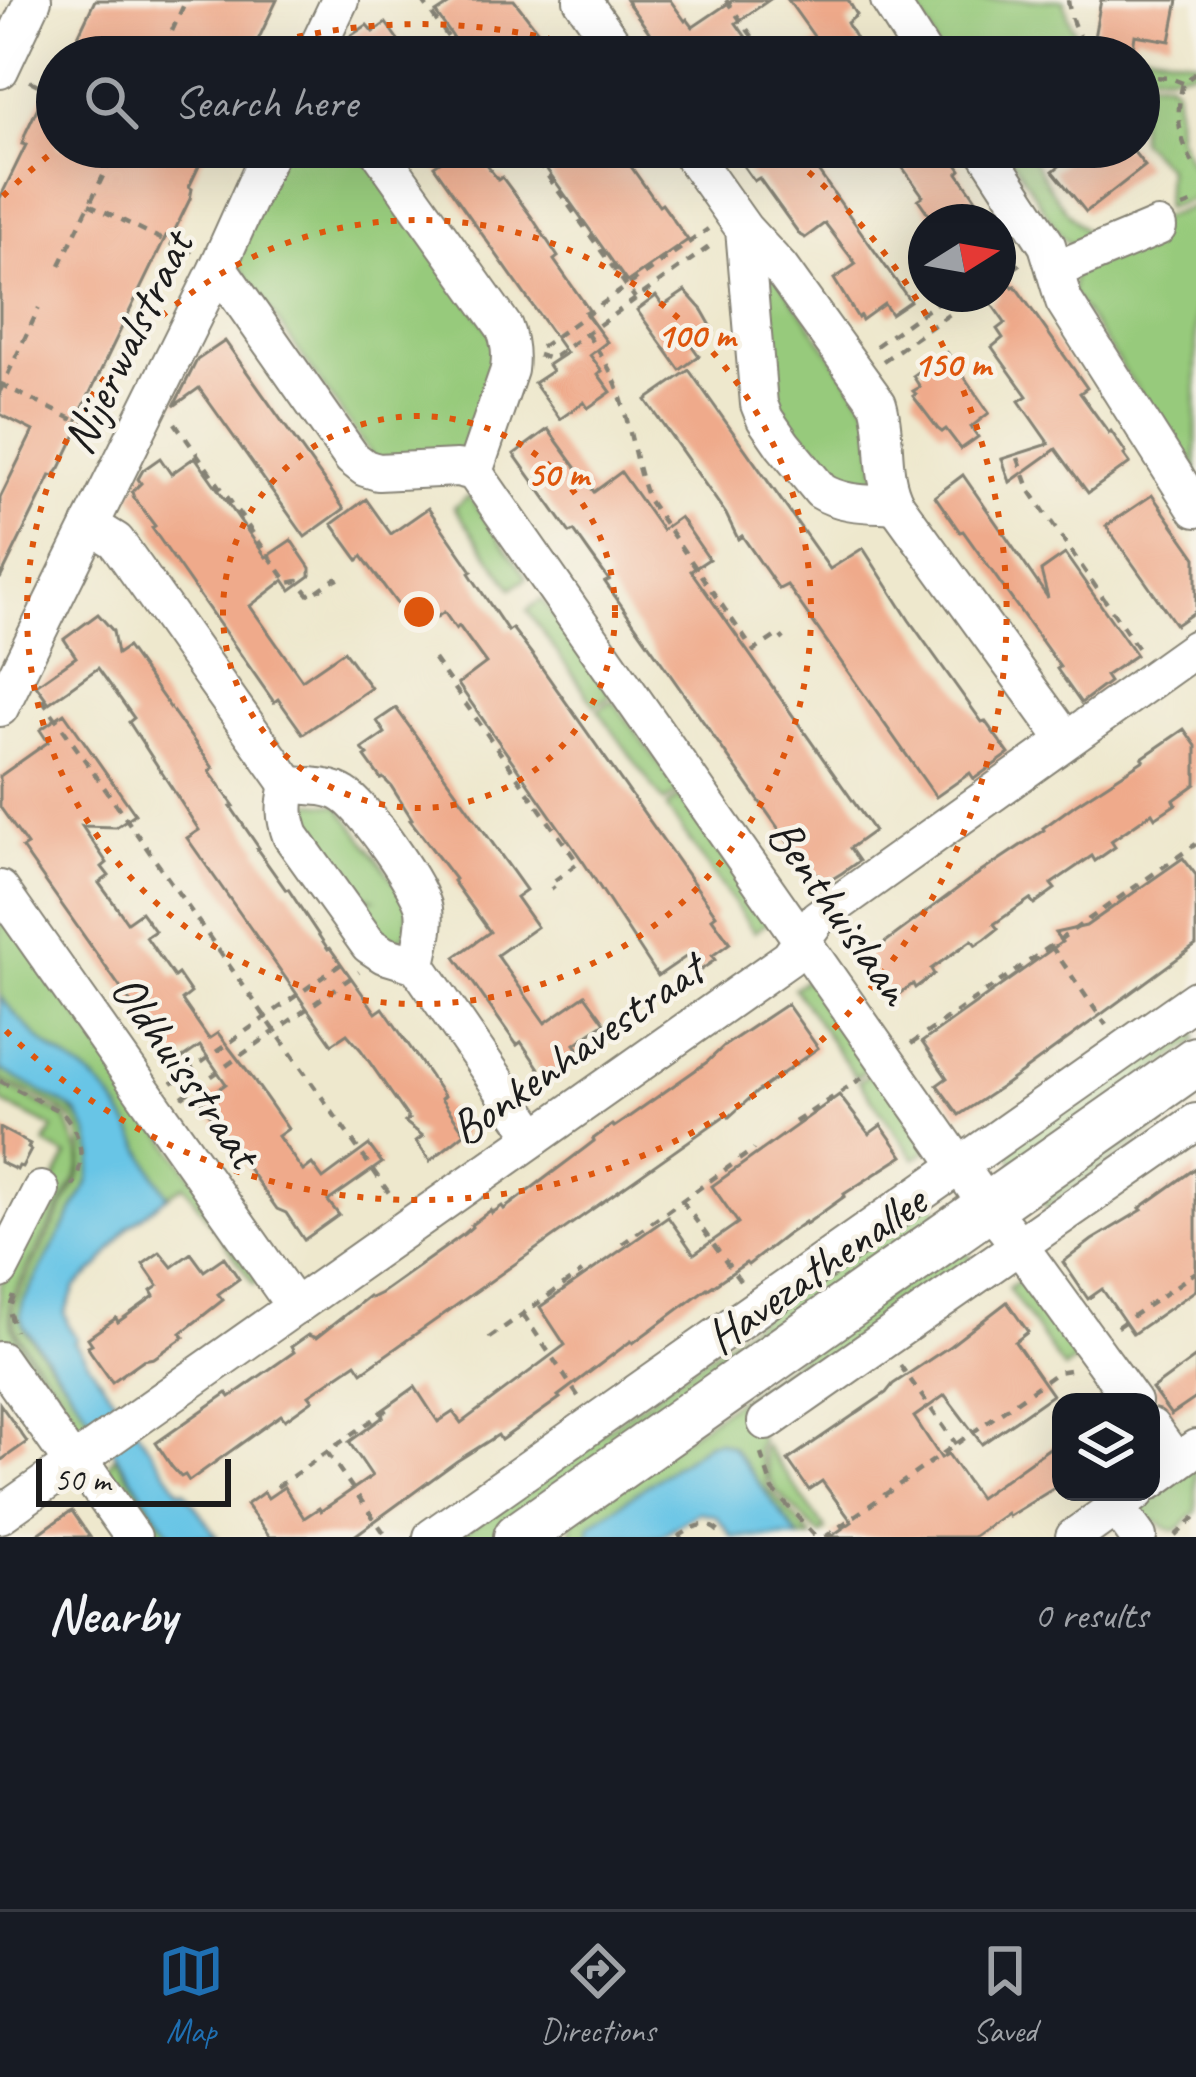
<!DOCTYPE html>
<html lang="en">
<head>
<meta charset="utf-8">
<style>
	:root { --surface:#171b24; --page:#20242c; --text:#f1f3f6; --muted:#9ea1a6; --line:#363941; --accent:#1f6fb2 }
	body { margin:0; font-family:Caveat,sans-serif; background:var(--page); color:var(--text) }
	.controls { position:absolute; right:36px; bottom:36px; display:grid; overflow:hidden; border-radius:24px; box-shadow:0 12px 48px #0002 }
	.controls button { width:108px; height:108px; display:grid; place-items:center; padding:0; border:0; border-bottom:3px solid var(--line); background:var(--surface); color:var(--text); font:60px sans-serif }
	.compass { position:absolute; left:908px; top:204px; width:108px; height:108px; border-radius:50%; background:var(--surface); box-shadow:0 12px 48px #0002; rotate:79deg }
	.scale { position:absolute; left:36px; bottom:30px; width:195px; box-sizing:border-box; padding-left:12px; border:6px solid #1c1c1c; border-top:0; font-size:33px; line-height:42px; white-space:nowrap; color:#1c1c1c; -webkit-text-stroke:9px #f7f3e8; paint-order:stroke }
	.list { margin:0; padding:0; list-style:none }
	h2 { display:flex; justify-content:space-between; align-items:center; height:156px; margin:0; padding:0 48px; font-size:51px }
	h2 small { font-size:39px; font-weight:400; color:var(--muted) }
	.icon { flex:none; width:66px; height:66px; fill:none; stroke:currentColor; stroke-width:2; stroke-linecap:round; stroke-linejoin:round }
	.map { position:relative; flex:none; width:1196px; height:1537px; overflow:hidden }
	.search { position:absolute; background:var(--surface); box-shadow:0 12px 48px #0002; left:36px; right:36px; top:36px; height:132px; display:flex; align-items:center; gap:30px; box-sizing:border-box; padding:0 42px; border-radius:66px; color:var(--muted); font-size:45px }
	.sheet { height:372px; background:var(--surface) }
	nav { display:flex; justify-content:space-around; align-items:center; box-sizing:border-box; height:168px; border-top:3px solid var(--line); background:var(--surface); font-size:33px; color:var(--muted) }
	nav a { display:grid; justify-items:center; gap:6px }
	nav .on { color:var(--accent) }
	.map>svg:first-child { display:block }
	.green { fill:#97ca7b; stroke:#5a734c; stroke-width:3 }
	.water { fill:#68c5e6; stroke:#427081; stroke-width:3 }
	.building { fill:#efaa8b }
	.lines { fill:none; stroke-linecap:round; stroke-linejoin:round }
	.minor-casing { stroke:#858274; stroke-width:40 }
	.major-casing { stroke:#858274; stroke-width:52 }
	.path { stroke:#858274; stroke-width:4.5; stroke-dasharray:9 9; stroke-linecap:butt }
	.minor { stroke:#fff; stroke-width:36 }
	.major { stroke:#fff; stroke-width:48 }
	.ring { fill:none; stroke:#de560d; stroke-width:6; stroke-dasharray:6 12 }
	.labels { text-anchor:middle; stroke-width:9; stroke-linejoin:round; paint-order:stroke }
	.street-label { font-size:48px; fill:#1c1c1c; stroke:#f7f3e8 }
	.centre { fill:#de560d; stroke:#f7f3e8; stroke-width:6 }
	.ring-label { font-size:36px; text-anchor:middle; font-weight:bold; fill:#de560d; stroke:#f7f3e8; stroke-width:9; stroke-linejoin:round; paint-order:stroke }
</style>
</head>
<body>
<div class="map">
<svg width="1196" height="1537" viewBox="0 0 1196 1537">
	<rect width="100%" height="100%" fill="#f7f3e8"/>
	<filter id="ink" filterUnits="userSpaceOnUse"><feTurbulence type="fractalNoise" baseFrequency=".00833" numOctaves="2"/><feDisplacementMap in="SourceGraphic" scale="24" xChannelSelector="R" yChannelSelector="G"/><feConvolveMatrix kernelMatrix="1 2 1 2 8 2 1 2 1" color-interpolation-filters="sRGB"/></filter>
	<filter id="wash" filterUnits="userSpaceOnUse"><feTurbulence type="fractalNoise" baseFrequency=".004" numOctaves="4" result="noise"/><feDisplacementMap in="SourceGraphic" scale="48" xChannelSelector="R" yChannelSelector="G"/><feGaussianBlur stdDeviation="2.7" result="paint"/><feColorMatrix in="noise" values="0 0 0 0 0 0 0 0 0 0 0 0 0 0 0 0 0 1.4 0 .05"/><feComposite in="paint" operator="in"/></filter>
	<g filter="url(#wash)">
		<rect width="100%" height="100%" fill="#eee8cd"/>
		<g class="green">
			<path d="M911,0H1064C1069,24 1077,39 1094,57H938L931,32Z"/>
			<path d="M1133,49L1196,60V69C1177,74 1158,75 1139,71V57H1113L1118,50L1132,53Z"/>
			<path d="M1139,79L1168,81L1176,88L1177,135L1196,174V198L1165,208L1167,168L1139,140Z"/>
			<path d="M280,147H366L503,350L469,451L376,462L230,253Z"/>
			<path d="M1004,147H1026C1045,181 1063,214 1094,238L1072,245L1063,239Z"/>
			<path d="M1196,205V476L1072,294L1073,275L1161,218Z"/>
			<path d="M766,272L774,273L872,413L877,483L871,493C855,495 838,491 824,482C809,472 768,409 764,391L758,282L759,277Z"/>
			<path d="M469,496L527,578L512,588L454,507Z"/>
			<path d="M542,599L611,695L595,706L527,610Z"/>
			<path d="M613,700L679,792L664,802L598,710Z"/>
			<path d="M681,796L770,921L754,932L666,807Z"/>
			<path d="M312,803L339,806L409,902L407,933L400,939H385L347,896L367,901L374,899L350,891L300,830L303,809Z"/>
			<path d="M0,905L264,1278L254,1285L184,1185L168,1196C145,1163 132,1121 105,1091C88,1072 66,1061 46,1045C29,1031 15,1013 0,997Z"/>
			<path d="M815,973L869,1067L856,1077L794,988Z"/>
			<path d="M1196,1016V1042L1016,1165L1001,1145Z"/>
			<path d="M881,1066L936,1144L915,1159L859,1081Z"/>
			<path d="M0,1069C49,1093 103,1110 91,1177L23,1302V1325L27,1333L97,1426L79,1438C75,1426 72,1413 66,1402C50,1371 5,1339 14,1302L79,1178C85,1160 84,1129 68,1115C55,1103 17,1088 0,1079Z"/>
			<path d="M1196,1073V1101L1050,1204V1213L1034,1191Z"/>
			<path d="M0,1083L63,1116L67,1121L79,1153L80,1165L76,1177L10,1301C3,1337 39,1366 56,1394C65,1408 69,1424 74,1440L0,1344V1286L67,1156L45,1144L53,1128L0,1101Z"/>
			<path d="M928,1196L943,1217L496,1537H458Z"/>
			<path d="M961,1243L976,1265L751,1424L761,1440L757,1448L769,1489L812,1537H799L732,1447L718,1441L708,1443L591,1525L589,1537H570L574,1515Z"/>
			<path d="M1023,1278L1079,1358L1064,1369L1008,1288Z"/>
			<path d="M765,1445L826,1530L820,1535L776,1490L769,1477L762,1448Z"/>
			<path d="M115,1456L172,1537H144L109,1473V1464Z"/>
			<path d="M1196,1459V1512L1178,1530H1171L1154,1521L1148,1525L1139,1514L1149,1492Z"/>
		</g>
		<g class="water">
			<path d="M0,997C15,1013 29,1031 46,1045C66,1061 88,1071 105,1091C132,1121 145,1162 168,1196L128,1227L100,1265L75,1287L65,1313L68,1325L77,1339L74,1342L180,1491L184,1490L217,1537H172L97,1426L23,1325L20,1315L23,1302L88,1183L93,1157L88,1133L76,1111L0,1069Z"/>
			<path d="M718,1441L732,1447L799,1537H732L716,1516L699,1512L659,1537H589L590,1525L708,1443Z"/>
		</g>
		<g id="blocks">
			<g class="building">
				<path d="M95,0H277L250,57H68Z"/>
				<path d="M456,0H514L558,57H467L436,13Z"/>
				<path d="M626,0H670L685,21L687,19L693,27L733,0H769L736,23L760,57H667Z"/>
				<path d="M788,0H848L857,15L847,23L866,57H796L818,42Z"/>
				<path d="M1101,0H1178L1170,41L1135,35L1133,49L1093,43Z"/>
				<path d="M386,23L410,57H357L346,39L367,25L373,32Z"/>
				<path d="M57,67V147H208L189,187L192,189L190,199L171,238L166,236L74,426L79,428L60,468L54,476L51,475L0,579V498L33,431L0,414V198L26,145L22,144L26,132Z"/>
				<path d="M461,147H473L498,180L502,177L531,216L558,257L554,260L589,310L585,312L607,342L590,355L602,371L598,374L611,392L588,408L584,402L560,419L534,383L552,371L548,365L566,353L434,166Z"/>
				<path d="M531,147H617L659,206L662,204L688,240L627,282Z"/>
				<path d="M730,147H801L910,301L891,314L884,304L862,320L860,316L858,318L834,279L856,264L825,223L805,238L800,235L759,178L754,181Z"/>
				<path d="M888,147H945L961,170L958,173L992,222H934L918,199L923,196Z"/>
				<path d="M1083,147H1130L1145,166L1086,212L1053,171Z"/>
				<path d="M998,267L1013,287L1015,286L1087,388L1080,393L1109,433L1111,431L1126,453L1124,455L1130,463L1088,493L1056,449L1010,482L1002,459L1049,444L1019,401L1027,396L992,347L1003,338L997,329L1005,323L991,303L998,297Z"/>
				<path d="M685,291L702,310L714,331L692,346L699,356L680,370L637,310L656,296L663,306Z"/>
				<path d="M225,341L344,509L305,537L199,388L174,406L197,360Z"/>
				<path d="M947,352L989,413L971,427L978,437L961,449L946,429L942,432L938,429L913,396L916,394L913,391L920,387L913,376Z"/>
				<path d="M689,370L830,569L863,548L909,620L982,722L985,721L1009,754L974,779L970,773L936,797L787,585L779,589L742,536L738,539L726,514L646,400Z"/>
				<path d="M548,429L594,492L621,472L662,530L680,517L709,559L691,571L874,831L850,848L859,861L842,873L824,884L806,859L802,862L605,582L609,580L591,555L574,531L570,533L514,454Z"/>
				<path d="M195,457L266,557L291,540L310,568V576L291,590L284,580L250,606L302,680L344,651L371,688L303,734L278,699L274,702L152,528L155,526L134,498L132,492L141,483L138,479L143,470L160,458L171,474Z"/>
				<path d="M963,475L1048,598L1041,571L1065,554L1136,655L1105,676L1109,682L1081,703L1057,669L1060,667L1048,650L963,531L960,532L935,496Z"/>
				<path d="M1152,495L1196,558V611L1176,625L1106,526Z"/>
				<path d="M366,499L391,534L428,508L472,571L469,573L508,631L512,628L534,657L716,915L712,918L730,943L712,956L715,960L698,972L687,956L658,976L584,863L458,684L486,663L459,626L456,629L444,612L417,631L362,556L358,560L332,524Z"/>
				<path d="M98,614L113,631L117,654L127,647L213,768L209,771L234,806L231,807L259,848L257,849L286,890L288,889L328,949L330,948L376,1013L383,1008L444,1096L441,1099L465,1133L430,1161L416,1141L423,1136L405,1122L409,1119L361,1050L347,1034L332,1044L187,838L199,830L129,722L134,718L98,668L49,703L36,685L76,657L64,639Z"/>
				<path d="M396,708L526,890L516,897L537,927L497,955L545,1023L585,995L605,1023L575,1044L582,1053L545,1077L521,1042L517,1045L455,957L490,932L453,881L455,879L410,820L412,819L391,786L383,778L381,779L365,757L368,755L362,749L385,733L377,721Z"/>
				<path d="M64,713L135,814L116,827L82,826L107,863L102,867L109,876L99,883L113,902L127,922L141,912L155,931L146,937L174,977L178,974L191,993L182,1000L209,1039L218,1033L253,1079L288,1129L278,1136L303,1171L312,1164L323,1179L369,1145L382,1163L328,1201L339,1215L304,1240L286,1213L277,1209L201,1102L226,1084L200,1046L174,1064L22,848L27,845L0,807V776L48,742L40,730Z"/>
				<path d="M1184,729L1196,746V784L1174,800L1176,804L1155,818L1152,813L1111,841L1115,847L1095,861L1092,856L1051,884L1055,889L1034,904L1030,899L994,924L998,929L985,939L976,945L972,940L931,969L934,974L915,988L913,984L892,999L864,958L969,880L1044,830L1043,828L1076,804L1144,760L1142,758Z"/>
				<path d="M1183,858L1196,875V945L1006,1084L959,1115L937,1085L947,1078L922,1042L1062,942L1055,933L1086,926Z"/>
				<path d="M787,1004L818,1048L757,1092L729,1117L727,1114L362,1372L356,1363L309,1395L313,1400L285,1420L281,1415L189,1481L185,1475L181,1477L172,1467L156,1443L227,1393L230,1397L294,1352L291,1347L308,1335L316,1338L369,1296L371,1298L381,1293L464,1234L472,1227L471,1225L491,1210L492,1213L502,1206L504,1209L585,1148L594,1141L593,1139L612,1125L614,1127L623,1121L707,1062L724,1046Z"/>
				<path d="M839,1095L869,1134L881,1125L903,1156L844,1194L845,1196L806,1224L805,1222L785,1236L748,1265L746,1263L708,1289L707,1288L633,1343L631,1341L558,1396L560,1398L501,1440L498,1435L457,1461L353,1537H270L246,1505L264,1492L268,1498L284,1487L304,1518L319,1508L321,1511L372,1476L349,1442L383,1417L380,1412L415,1387L438,1422L453,1412L461,1423L565,1345L540,1307L668,1217L694,1254L738,1223L712,1186Z"/>
				<path d="M0,1128L30,1144L28,1148L31,1150L22,1167L19,1166L17,1170L0,1162Z"/>
				<path d="M1196,1168V1290L1133,1334L1102,1289L1088,1299L1063,1262L1092,1240L1142,1210L1140,1208Z"/>
				<path d="M160,1252L172,1267L191,1253L204,1271L224,1257L239,1279L218,1294L223,1300L181,1333L184,1337L154,1358L143,1360L112,1382L90,1351L88,1346L92,1344L88,1338L116,1318L118,1322L154,1296L151,1291L158,1286L143,1264Z"/>
				<path d="M1007,1302L1028,1332L1015,1342L1052,1395L982,1444L945,1395L914,1417L941,1458L948,1454L979,1498L1061,1440V1484L1009,1516L1007,1513L973,1537H830L852,1522L822,1481L809,1490L788,1460L886,1393L893,1384L950,1346Z"/>
				<path d="M1196,1357V1398L1171,1415L1152,1389Z"/>
				<path d="M0,1404L27,1442L0,1461Z"/>
				<path d="M72,1511L90,1537H34L68,1513Z"/>
			</g>
		</g>
	</g>
	<g filter="url(#ink)">
		<use href="#blocks" fill-opacity="0" stroke="#858274" stroke-width="3"/>
		<g class="lines">
			<g class="minor-casing">
				<g id="minor">
					<path d="M582,0L622,57"/>
					<path d="M889,0L925,57"/>
					<path d="M313,57L340,0"/>
					<path d="M0,70L33,0"/>
					<path d="M376,147L504,327C510,342 511,354 509,370L474,472"/>
					<path d="M686,147L744,229L780,268L878,404C888,437 879,473 896,505C870,503 843,505 821,491L783,445L765,419L759,404L744,229"/>
					<path d="M983,147L1047,245L1064,301L1196,509"/>
					<path d="M218,267L352,458L365,468L378,472L457,468L474,472L989,1208L1019,1245L1133,1402"/>
					<path d="M1055,270L1158,227"/>
					<path d="M896,505L1066,740"/>
					<path d="M90,525L116,541L289,785"/>
					<path d="M0,708L218,267L272,147"/>
					<path d="M0,889L295,1307"/>
					<path d="M417,965C420,947 427,928 424,909C420,887 364,807 344,795C329,785 306,786 289,785C284,805 284,817 291,836L369,945L384,955L417,965L535,1137"/>
					<path d="M0,1270L41,1190"/>
					<path d="M0,1360L73,1464"/>
					<path d="M766,1422L1196,1122"/>
					<path d="M1151,1427L1176,1462"/>
					<path d="M79,1460L133,1537"/>
					<path d="M1151,1481L1196,1448"/>
					<path d="M1117,1508L1138,1537"/>
					<path d="M0,1515L789,958L818,918L1196,648"/>
					<path d="M432,1537L1196,999"/>
					<path d="M1074,1537L1137,1492"/>
				</g>
			</g>
			<g class="major-casing">
				<path id="major" d="M518,1537L1196,1061"/>
			</g>
			<g class="path">
				<path d="M422,0L462,57"/>
				<path d="M726,0L767,57"/>
				<path d="M1068,0C1071,24 1079,42 1099,57"/>
				<path d="M172,31L186,0"/>
				<path d="M1196,73L1183,83C1175,115 1178,139 1196,168"/>
				<path d="M1139,76L1170,78L1183,83"/>
				<path d="M30,81L57,94"/>
				<path d="M527,147L635,298"/>
				<path d="M89,204L192,254"/>
				<path d="M1183,207L1196,202"/>
				<path d="M998,260L1014,249"/>
				<path d="M60,265L117,147"/>
				<path d="M998,280L1023,262"/>
				<path d="M587,334C599,352 612,370 619,392C631,428 635,466 649,501L754,651L779,634L784,640"/>
				<path d="M876,346L949,294"/>
				<path d="M541,347L708,229"/>
				<path d="M538,355L551,359L716,242"/>
				<path d="M883,361L978,294"/>
				<path d="M0,384L103,434"/>
				<path d="M0,391L39,308"/>
				<path d="M175,423L288,583L298,581L310,596L336,578L338,582"/>
				<path d="M1018,458L1030,491L1139,650"/>
				<path d="M434,659L578,863L550,884L554,889"/>
				<path d="M42,699L394,1200"/>
				<path d="M1051,946L1106,1025"/>
				<path d="M911,1044L1196,844"/>
				<path d="M0,1081L63,1113C82,1135 86,1160 73,1186"/>
				<path d="M172,1083L344,962"/>
				<path d="M182,1097L359,972"/>
				<path d="M795,1122L862,1078"/>
				<path d="M682,1201L742,1284"/>
				<path d="M622,1244L754,1149"/>
				<path d="M14,1296L9,1310L15,1331"/>
				<path d="M523,1314L580,1399"/>
				<path d="M1117,1327L1196,1272"/>
				<path d="M489,1338L582,1272"/>
				<path d="M900,1365L956,1444"/>
				<path d="M327,1452L387,1537"/>
				<path d="M761,1454L773,1490L816,1537"/>
				<path d="M277,1487L391,1407"/>
				<path d="M1175,1536L1196,1516"/>
				<path d="M678,1537C697,1525 707,1518 724,1537"/>
				<path d="M825,1537L1058,1372L1069,1370"/>
			</g>
			<use href="#minor" class="minor"/>
			<use href="#major" class="major"/>
		</g>
	</g>
	<g class="ring">
		<circle cx="419" cy="612" r="196"/>
		<circle cx="419" cy="612" r="392"/>
		<path d="M3 196A588 588 0 0 1 57 149M228 56A588 588 0 0 1 610 56M781 149A588 588 0 1 1 3 1028"/>
	</g>
	<g class="labels">
		<g class="street-label">
			<text transform="translate(126 342) rotate(-64)" y="17">Nijerwalstraat</text>
			<text transform="translate(841 911) rotate(55)" y="17">Benthuislaan</text>
			<text transform="translate(576 1048) rotate(-35)" y="17">Bonkenhavestraat</text>
			<text transform="translate(187 1070) rotate(55)" y="17">Oldhuisstraat</text>
			<text transform="translate(815 1268) rotate(-35)" y="17">Havezathenallee</text>
		</g>
	</g>
	<circle cx="419" cy="612" r="18" class="centre"/>
	<g class="ring-label">
		<text x="696" y="347">100 m</text>
		<text x="952" y="376">150 m</text>
		<text x="558" y="486">50 m</text>
	</g>
</svg>
<div class="controls">
<button><svg class="icon" aria-label="layers" viewBox="0 0 24 24"><path d="M12 4l9 5-9 5-9-5zM3 14l9 5 9-5"/></svg></button>
</div>
<svg class="compass" viewBox="-18 -18 36 36"><path d="M0-13l5 13h-10z" fill="#e53935"/><path d="M0 13l5-13h-10z" fill="#9ea1a6"/></svg>
<div class="scale">50 m</div>
<div class="search"><svg class="icon" aria-label="search" viewBox="0 0 24 24"><circle cx="10" cy="10" r="6"/><path d="M15 15l6 6"/></svg>Search here</div>
</div>
<section class="sheet">
<h2>Nearby<small>0 results</small></h2>
<ul class="list">
</ul>
</section>
<nav>
<a class="on"><svg class="icon" aria-label="map" viewBox="0 0 24 24"><path d="M3 6l6-2 6 2 6-2v14l-6 2-6-2-6 2zM9 4v14M15 6v14"/></svg>Map</a>
<a><svg class="icon" aria-label="directions" viewBox="0 0 24 24"><path d="M12 3l9 9-9 9-9-9zM9 14v-3h6M13 9l2 2-2 2"/></svg>Directions</a>
<a><svg class="icon" aria-label="saved" viewBox="0 0 24 24"><path d="M7 4h10v16l-5-4-5 4z"/></svg>Saved</a>
</nav>
</body>
</html>
